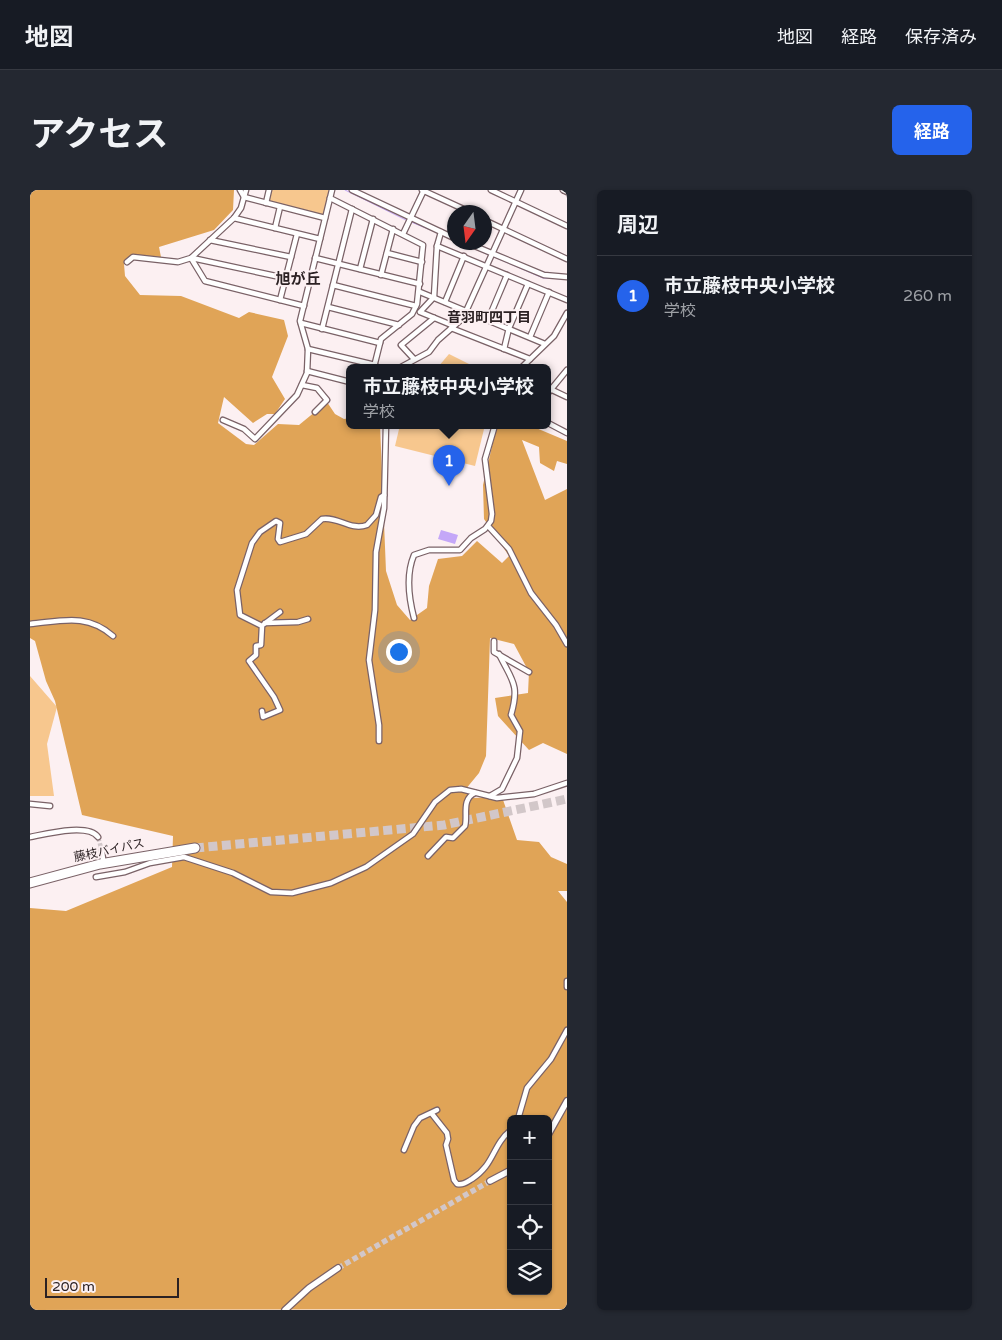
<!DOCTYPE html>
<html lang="ja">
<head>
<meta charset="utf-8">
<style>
	:root { --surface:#171b24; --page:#242831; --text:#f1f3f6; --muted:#9ea1a6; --line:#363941; --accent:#2563eb }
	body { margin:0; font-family:"Varela Round","Noto Sans JP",sans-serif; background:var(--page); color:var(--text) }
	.controls { position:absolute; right:15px; bottom:15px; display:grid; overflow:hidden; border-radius:8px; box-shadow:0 1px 4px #0004 }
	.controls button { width:45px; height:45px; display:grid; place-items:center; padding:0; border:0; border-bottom:1px solid var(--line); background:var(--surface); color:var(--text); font:25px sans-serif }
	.compass { position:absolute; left:417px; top:15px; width:45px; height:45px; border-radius:50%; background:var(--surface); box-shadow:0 1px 4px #0004; rotate:194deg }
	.scale { position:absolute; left:15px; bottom:12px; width:134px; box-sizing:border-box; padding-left:5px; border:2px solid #2b2123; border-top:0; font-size:14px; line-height:18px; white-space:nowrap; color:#2b2123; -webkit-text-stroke:4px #fcf0f2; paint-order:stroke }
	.you { position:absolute; left:368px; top:461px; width:18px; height:18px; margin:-12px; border:4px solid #fff; border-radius:50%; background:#1a73e8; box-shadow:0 0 0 8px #1a73e833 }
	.badge { display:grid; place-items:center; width:32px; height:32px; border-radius:50%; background:var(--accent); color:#fff; font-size:16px; font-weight:700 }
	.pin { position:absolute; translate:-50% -41px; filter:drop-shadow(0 1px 2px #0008) }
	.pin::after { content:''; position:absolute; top:26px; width:18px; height:15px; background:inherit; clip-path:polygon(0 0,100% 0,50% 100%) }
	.popup { position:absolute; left:316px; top:174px; width:205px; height:65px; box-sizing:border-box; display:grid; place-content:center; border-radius:8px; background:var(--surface); filter:drop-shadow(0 1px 4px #0005); font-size:16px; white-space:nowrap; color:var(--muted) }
	.popup b { font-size:19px; color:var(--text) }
	.popup::after { content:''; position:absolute; left:50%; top:100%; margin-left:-10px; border:10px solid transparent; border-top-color:var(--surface) }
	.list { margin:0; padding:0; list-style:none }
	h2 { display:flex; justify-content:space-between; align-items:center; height:65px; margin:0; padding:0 20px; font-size:21px }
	h2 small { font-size:16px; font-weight:400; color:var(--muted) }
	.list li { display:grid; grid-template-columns:32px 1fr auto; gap:15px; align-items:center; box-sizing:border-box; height:80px; padding:0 20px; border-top:1px solid var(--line) }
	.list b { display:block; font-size:19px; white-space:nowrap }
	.list p { margin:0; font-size:16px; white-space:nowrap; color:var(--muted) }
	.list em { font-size:16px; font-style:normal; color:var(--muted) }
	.icon { flex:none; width:28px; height:28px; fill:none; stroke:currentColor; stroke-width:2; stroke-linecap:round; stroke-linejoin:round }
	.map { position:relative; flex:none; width:537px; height:1120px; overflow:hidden; border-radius:8px }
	header { display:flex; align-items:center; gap:30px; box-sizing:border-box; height:70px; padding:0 25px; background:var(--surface); border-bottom:1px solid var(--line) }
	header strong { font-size:24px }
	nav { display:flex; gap:28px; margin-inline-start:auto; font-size:18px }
	.intro { display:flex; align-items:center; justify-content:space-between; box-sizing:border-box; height:120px; padding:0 30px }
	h1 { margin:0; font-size:35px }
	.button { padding:12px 22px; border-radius:8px; background:var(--accent); color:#fff; font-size:18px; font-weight:700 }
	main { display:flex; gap:30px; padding:0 30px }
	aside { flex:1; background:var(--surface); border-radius:8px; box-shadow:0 1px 4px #0004 }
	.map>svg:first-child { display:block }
	.green { fill:#f7c78e }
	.forest { fill:#e0a457; fill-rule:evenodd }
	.water { fill:#c4a7f8 }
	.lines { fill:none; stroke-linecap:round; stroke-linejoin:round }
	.stream { stroke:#c4a7f8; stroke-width:1 }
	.minor-tunnel { stroke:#d2c7c9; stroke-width:4.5; stroke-dasharray:4.5 2; stroke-linecap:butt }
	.tertiary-tunnel { stroke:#d2c7c9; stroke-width:5.5; stroke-dasharray:5.5 3; stroke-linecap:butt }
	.motorway-tunnel { stroke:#d2c7c9; stroke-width:9; stroke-dasharray:9 4.5; stroke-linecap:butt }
	.minor-casing { stroke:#7a6267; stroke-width:7 }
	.tertiary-casing { stroke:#7a6267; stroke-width:8 }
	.motorway-casing { stroke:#7a6267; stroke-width:11 }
	.minor { stroke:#fff; stroke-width:4.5 }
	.tertiary { stroke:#fff; stroke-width:5.5 }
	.motorway { stroke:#fff; stroke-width:9 }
	.labels { text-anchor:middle; stroke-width:4; stroke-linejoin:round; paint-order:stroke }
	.street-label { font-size:12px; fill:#2b2123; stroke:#fcf0f2 }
	.neighbourhood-label { font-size:14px; font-weight:bold; fill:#2b2123; stroke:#fcf0f2 }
	.quarter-label { font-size:15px; font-weight:bold; fill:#2b2123; stroke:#fcf0f2 }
</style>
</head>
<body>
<header>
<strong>地図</strong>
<nav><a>地図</a><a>経路</a><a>保存済み</a></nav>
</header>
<div class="intro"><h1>アクセス</h1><a class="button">経路</a></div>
<main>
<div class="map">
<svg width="537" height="1120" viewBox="0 0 537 1120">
	<rect width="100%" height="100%" fill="#fcf0f2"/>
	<g class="green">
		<path d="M241,0H299L293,25L238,12Z"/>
		<path d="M419,164L445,177H408Z"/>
		<path d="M370,235H455L445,276L365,256Z"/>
		<path d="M0,486L27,517L17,554L24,606H0Z"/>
	</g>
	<path class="forest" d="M0,0H204L203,20L184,40L129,57L131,67L103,65L94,74L95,86L110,105L151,106L209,128L219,122L254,130L258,146L242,187L255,209L245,224H237L223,233L194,207L188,233L216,254L224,255L248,234L269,235L297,212L305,224L314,229L320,228V235H350L356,381L367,415L380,430L397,418L399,396L408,369L432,366L447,351L472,373L479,366L454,329L453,295L467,235H499L537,251V274L527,271L524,281L510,273L509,257L492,250L515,310L537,299V564L513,553L499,560L468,526L465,508L498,503L499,482L484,454L460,448L456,566L449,583L435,600L441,608L472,607L487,650L509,652L521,667L537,674V701H528L537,712V1119L0,1120V718L36,721L142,677L143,646L52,625L25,511L16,491L5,451L0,448ZM481,929H518V1101H481Z"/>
	<path class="water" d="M411,340L428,345L425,354L408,349Z"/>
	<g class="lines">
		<g class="stream">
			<path d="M315,0L378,31"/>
			<path d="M381,32L408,43"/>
			<path d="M430,52L459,65"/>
			<path d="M462,66L513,88L537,89"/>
		</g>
		<path class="minor-tunnel" d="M68,647L72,661"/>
		<path class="tertiary-tunnel" d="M308,1078L460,991"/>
		<path class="motorway-tunnel" d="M165,658L414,635L537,609"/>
		<g class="minor-casing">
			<g id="minor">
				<path d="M210,0L214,7L295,28"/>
				<path d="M322,0L424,48"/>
				<path d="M392,0L440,22"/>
				<path d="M461,0L537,36"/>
				<path d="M533,0L537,2"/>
				<path d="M300,8L393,55L387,114L382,124L351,149L344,177"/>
				<path d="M236,13L239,0"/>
				<path d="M204,28L290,49"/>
				<path d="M454,30L537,69"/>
				<path d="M245,38L250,17"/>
				<path d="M411,42L407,56L404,107L390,122L424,136"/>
				<path d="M373,44L394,0"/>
				<path d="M180,50L261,67"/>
				<path d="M435,52L514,85L537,87"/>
				<path d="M407,56L537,110"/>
				<path d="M357,63L392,72"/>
				<path d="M161,68L175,91L274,116"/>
				<path d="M162,68L255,88"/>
				<path d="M285,68L390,94"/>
				<path d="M97,72L103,67L148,72L161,68L204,28L211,18L216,0"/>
				<path d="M330,79L343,29"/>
				<path d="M351,85L363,39"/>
				<path d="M303,95L386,116"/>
				<path d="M390,102L515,154"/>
				<path d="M250,110L267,44"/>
				<path d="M415,112L434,66"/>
				<path d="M298,117L369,135"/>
				<path d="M458,130L477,85"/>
				<path d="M271,133L350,153"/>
				<path d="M421,138L500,169"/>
				<path d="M292,139L322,19"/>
				<path d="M500,147L519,102"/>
				<path d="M278,159L345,175"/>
				<path d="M474,159L479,138L498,94"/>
				<path d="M384,169L371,155L404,128"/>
				<path d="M371,177L399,162L408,150L433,128L491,0"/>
				<path d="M492,177L524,146L537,123"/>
				<path d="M277,181L320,192"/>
				<path d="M272,195L287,198L297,210L285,222"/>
				<path d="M520,199L537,207"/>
				<path d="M518,203L537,180"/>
				<path d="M193,230L214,239L225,249L267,205L277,183L278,159L270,131L302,0"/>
				<path d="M518,233L537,243"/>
				<path d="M458,336L479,359L501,403L526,435L537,454"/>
				<path d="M384,428C379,409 376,384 384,365L399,360H430L441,348L455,339L461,331L462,324L455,269L465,235"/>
				<path d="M235,433L268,432L278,429"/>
				<path d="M0,434C32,431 57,423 83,446"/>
				<path d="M234,434L250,422"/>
				<path d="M464,451V462L499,482"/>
				<path d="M232,521L233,527L250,520L244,507L219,471L226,465V456L231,455L232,436L210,425L207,400L222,353L230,342L246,331L250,333L248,349L250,352L276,344L292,329C308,326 320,341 337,335L346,325L351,307L354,305"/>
				<path d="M349,551V535L339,470L345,420L346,362L354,318L356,235"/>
				<path d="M460,606L472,599L487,568L490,541L481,525C490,494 482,491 469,464"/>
				<path d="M0,614L20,616"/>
				<path d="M0,647C16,644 58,633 68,647"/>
				<path d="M72,661L73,669"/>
				<path d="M398,666L416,647L423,648L435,636C438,626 431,609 445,603"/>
				<path d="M66,687L95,682L120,673L154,667L203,683L241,702L262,703L301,693L336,677L383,644L405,612L420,600L431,599L467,608L504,604L537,593"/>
				<path d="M537,791V797"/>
				<path d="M402,924L417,943L418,949L416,955L424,990L427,994C434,995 437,992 442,989C465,974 462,955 481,940"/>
				<path d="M488,929L497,898L521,869L537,840"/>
				<path d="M374,960L384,936L390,928L407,920"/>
			</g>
		</g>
		<g class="tertiary-casing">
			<g id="tertiary">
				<path d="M518,945L537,911"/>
				<path d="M460,991L481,980"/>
				<path d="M255,1120L279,1098L308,1078"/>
			</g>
		</g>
		<g class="motorway-casing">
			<path id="motorway" d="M0,693L70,674L165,658"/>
		</g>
		<use href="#minor" class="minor"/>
		<use href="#tertiary" class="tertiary"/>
		<use href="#motorway" class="motorway"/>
	</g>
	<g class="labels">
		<g class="street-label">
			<text transform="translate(79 660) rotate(-12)" y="4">藤枝バイパス</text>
		</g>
		<g class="neighbourhood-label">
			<text x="459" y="132">音羽町四丁目</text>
		</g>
		<g class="quarter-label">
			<text x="268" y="94">旭が丘</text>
		</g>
	</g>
</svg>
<div class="controls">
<button>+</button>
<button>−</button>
<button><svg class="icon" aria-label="locate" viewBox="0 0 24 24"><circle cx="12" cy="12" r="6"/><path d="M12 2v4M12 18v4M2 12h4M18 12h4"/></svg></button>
<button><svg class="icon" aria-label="layers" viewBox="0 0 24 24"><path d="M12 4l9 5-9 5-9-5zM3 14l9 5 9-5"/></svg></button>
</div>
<svg class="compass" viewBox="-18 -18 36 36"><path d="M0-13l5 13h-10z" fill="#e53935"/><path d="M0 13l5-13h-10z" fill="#9ea1a6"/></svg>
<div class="scale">200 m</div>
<div class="you"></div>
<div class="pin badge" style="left:419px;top:296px">1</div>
<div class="popup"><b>市立藤枝中央小学校</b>学校</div>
</div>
<aside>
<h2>周辺<small></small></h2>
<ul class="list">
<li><span class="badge">1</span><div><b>市立藤枝中央小学校</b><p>学校</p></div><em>260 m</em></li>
</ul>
</aside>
</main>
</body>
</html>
